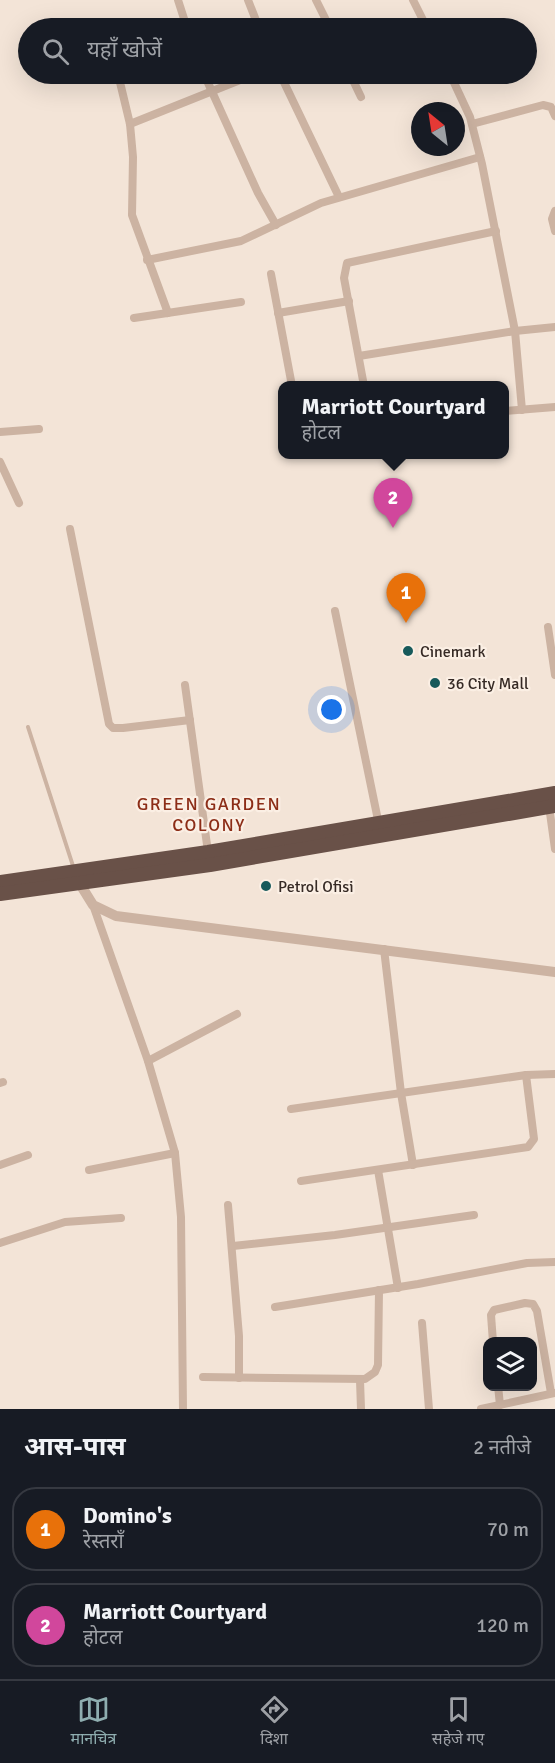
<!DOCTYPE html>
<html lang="hi">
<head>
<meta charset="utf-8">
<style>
	:root { --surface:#171b24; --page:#20242c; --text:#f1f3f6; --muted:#9ea1a6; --line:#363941; --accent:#8faeb0 }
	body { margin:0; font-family:Signika,"Noto Sans Devanagari",sans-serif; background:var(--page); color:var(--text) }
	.controls { position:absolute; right:18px; bottom:18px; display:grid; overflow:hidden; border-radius:12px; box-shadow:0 6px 24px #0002 }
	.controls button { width:54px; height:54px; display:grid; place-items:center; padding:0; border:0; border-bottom:2px solid var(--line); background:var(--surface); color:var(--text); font:30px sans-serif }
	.compass { position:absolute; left:411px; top:102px; width:54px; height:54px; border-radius:50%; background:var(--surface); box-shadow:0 6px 24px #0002; rotate:330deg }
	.you { position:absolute; left:332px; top:710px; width:21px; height:21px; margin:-15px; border:4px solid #fff; border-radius:50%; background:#1a73e8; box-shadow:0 0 0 9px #1a73e833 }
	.badge { display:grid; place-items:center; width:39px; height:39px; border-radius:50%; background:var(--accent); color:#fff; font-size:20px; font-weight:700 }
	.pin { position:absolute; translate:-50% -50px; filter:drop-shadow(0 2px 3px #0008) }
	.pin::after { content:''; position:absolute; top:32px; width:21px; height:18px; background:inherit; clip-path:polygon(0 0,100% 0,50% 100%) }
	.popup { position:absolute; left:278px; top:381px; width:231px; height:78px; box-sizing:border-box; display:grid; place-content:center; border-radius:12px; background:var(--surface); filter:drop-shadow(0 2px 4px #0005); font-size:20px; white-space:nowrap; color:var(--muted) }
	.popup b { font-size:22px; color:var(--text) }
	.popup::after { content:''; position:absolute; left:50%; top:100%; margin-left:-12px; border:12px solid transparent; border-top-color:var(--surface) }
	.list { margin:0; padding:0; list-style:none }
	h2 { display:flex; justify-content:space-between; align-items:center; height:78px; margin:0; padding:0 24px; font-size:26px }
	h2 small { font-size:20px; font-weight:400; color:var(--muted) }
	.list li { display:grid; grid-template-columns:39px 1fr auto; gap:18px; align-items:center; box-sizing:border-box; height:84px; margin:0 12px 12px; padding:0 12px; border:2px solid var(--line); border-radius:24px }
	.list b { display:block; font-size:22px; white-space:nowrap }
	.list p { margin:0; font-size:20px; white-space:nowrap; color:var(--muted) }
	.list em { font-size:20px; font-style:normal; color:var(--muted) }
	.icon { flex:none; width:33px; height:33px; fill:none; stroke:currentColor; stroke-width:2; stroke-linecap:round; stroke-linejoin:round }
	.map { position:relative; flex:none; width:555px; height:1409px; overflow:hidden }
	.search { position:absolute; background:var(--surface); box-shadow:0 6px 24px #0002; left:18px; right:18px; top:18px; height:66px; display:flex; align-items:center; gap:15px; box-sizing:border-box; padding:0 21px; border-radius:33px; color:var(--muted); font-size:22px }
	.sheet { height:270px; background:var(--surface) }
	nav { display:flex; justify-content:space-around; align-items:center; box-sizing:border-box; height:84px; border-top:2px solid var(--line); background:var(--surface); font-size:16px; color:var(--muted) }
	nav a { display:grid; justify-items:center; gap:3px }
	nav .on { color:var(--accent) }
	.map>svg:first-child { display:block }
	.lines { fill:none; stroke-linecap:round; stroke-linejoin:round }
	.service { stroke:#ccb3a2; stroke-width:4 }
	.minor { stroke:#ccb3a2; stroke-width:8 }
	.tertiary { stroke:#ccb3a2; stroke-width:10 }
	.trunk { stroke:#695148; stroke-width:14 }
	.poi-dot { fill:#175a5b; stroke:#fbefe4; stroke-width:2 }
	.labels { text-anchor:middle; stroke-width:4.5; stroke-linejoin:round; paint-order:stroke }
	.poi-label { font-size:16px; fill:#362a25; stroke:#fbefe4; text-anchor:start }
	.neighbourhood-label { font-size:18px; letter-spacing:1.5px; fill:#8c2d17; stroke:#fbefe4 }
</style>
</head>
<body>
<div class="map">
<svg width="555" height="1409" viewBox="0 0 555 1409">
	<rect width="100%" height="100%" fill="#f3e4d7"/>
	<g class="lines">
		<path class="service" d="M28,727L74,869"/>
		<g class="minor">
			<path d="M178,0L187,28"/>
			<path d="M248,0L259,28"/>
			<path d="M316,0L330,28"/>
			<path d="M413,0L427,28"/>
			<path d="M118,74L130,124L133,157L132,215L168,313"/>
			<path d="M204,74L258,193L276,225"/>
			<path d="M280,74L339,197"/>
			<path d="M350,74L361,97"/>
			<path d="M450,74L470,117L482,164L515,331L522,410"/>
			<path d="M130,124L255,74"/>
			<path d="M472,124L543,105L551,107L555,116"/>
			<path d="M555,211L552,219L555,231"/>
			<path d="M147,260L241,241L321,203L480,157"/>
			<path d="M271,274L292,386"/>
			<path d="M278,313L349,301"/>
			<path d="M134,318L241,302"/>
			<path d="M359,356L515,331L555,327"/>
			<path d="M364,386L344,278L347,263L496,231"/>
			<path d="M504,411L555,407"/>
			<path d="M0,432L39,429"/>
			<path d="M0,462L19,503"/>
			<path d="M70,529L109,724L113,728H123L190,720"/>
			<path d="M335,611L379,825"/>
			<path d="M548,627L555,675"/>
			<path d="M185,685L208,852"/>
			<path d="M549,806L555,849"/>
			<path d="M93,905L148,1061L175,1153L181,1217L183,1409"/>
			<path d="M384,949L401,1093L413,1165"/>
			<path d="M148,1061L237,1014"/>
			<path d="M0,1083L3,1082"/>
			<path d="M291,1109L526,1075L555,1074"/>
			<path d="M0,1165L28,1155"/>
			<path d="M89,1170L175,1153"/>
			<path d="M378,1170L398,1288"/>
			<path d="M301,1181L528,1147L534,1139L526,1075"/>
			<path d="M228,1205L239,1336V1378"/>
			<path d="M0,1243L65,1222L121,1218"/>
			<path d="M233,1246L335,1235L474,1215"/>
			<path d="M275,1307L418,1284L527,1263L555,1262"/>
			<path d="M422,1323L429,1409"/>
			<path d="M493,1342L491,1315L494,1310L525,1303L533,1304L537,1311L551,1393"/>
			<path d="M203,1377L365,1379L375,1372L378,1365L379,1290"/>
			<path d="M360,1380L361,1409"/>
			<path d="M498,1386L500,1405"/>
			<path d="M481,1409L555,1393"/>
		</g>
		<path class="tertiary" d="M80,884L93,905L116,916L555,972"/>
		<g class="trunk">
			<path d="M0,882L208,852L555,793"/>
			<path d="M0,894L210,865L555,806"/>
		</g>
	</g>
	<g class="poi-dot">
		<circle cx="408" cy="651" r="6"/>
		<circle cx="435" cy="683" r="6"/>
		<circle cx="266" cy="886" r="6"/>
	</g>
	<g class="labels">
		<g class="poi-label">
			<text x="420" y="657">Cinemark</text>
			<text x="447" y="689">36 City Mall</text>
			<text x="278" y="892">Petrol Ofisi</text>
		</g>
		<g class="neighbourhood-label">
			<text x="209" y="810">GREEN GARDEN<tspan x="209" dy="21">COLONY</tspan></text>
		</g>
	</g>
</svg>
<div class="controls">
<button><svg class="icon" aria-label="layers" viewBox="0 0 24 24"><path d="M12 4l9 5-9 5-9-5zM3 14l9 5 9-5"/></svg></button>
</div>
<svg class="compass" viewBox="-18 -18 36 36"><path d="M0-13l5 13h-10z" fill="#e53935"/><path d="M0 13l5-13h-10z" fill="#9ea1a6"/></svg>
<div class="you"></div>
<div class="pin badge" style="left:406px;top:623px;background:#e8710a">1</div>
<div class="pin badge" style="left:393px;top:528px;background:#d1479c">2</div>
<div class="popup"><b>Marriott Courtyard</b>होटल</div>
<div class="search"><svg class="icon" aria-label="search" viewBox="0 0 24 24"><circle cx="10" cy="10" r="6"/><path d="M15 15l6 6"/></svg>यहाँ खोजें</div>
</div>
<section class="sheet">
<h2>आस-पास<small>2 नतीजे</small></h2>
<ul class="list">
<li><span class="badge" style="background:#e8710a">1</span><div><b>Domino's</b><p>रेस्तराँ</p></div><em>70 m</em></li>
<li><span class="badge" style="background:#d1479c">2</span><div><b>Marriott Courtyard</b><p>होटल</p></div><em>120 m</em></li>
</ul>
</section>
<nav>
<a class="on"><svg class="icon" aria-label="map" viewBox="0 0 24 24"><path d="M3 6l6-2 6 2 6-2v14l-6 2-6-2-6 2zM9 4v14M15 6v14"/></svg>मानचित्र</a>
<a><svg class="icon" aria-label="directions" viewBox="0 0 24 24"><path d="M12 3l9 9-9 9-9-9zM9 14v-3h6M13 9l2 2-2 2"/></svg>दिशा</a>
<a><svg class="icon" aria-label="saved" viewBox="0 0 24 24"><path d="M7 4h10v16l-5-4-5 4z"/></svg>सहेजे गए</a>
</nav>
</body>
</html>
